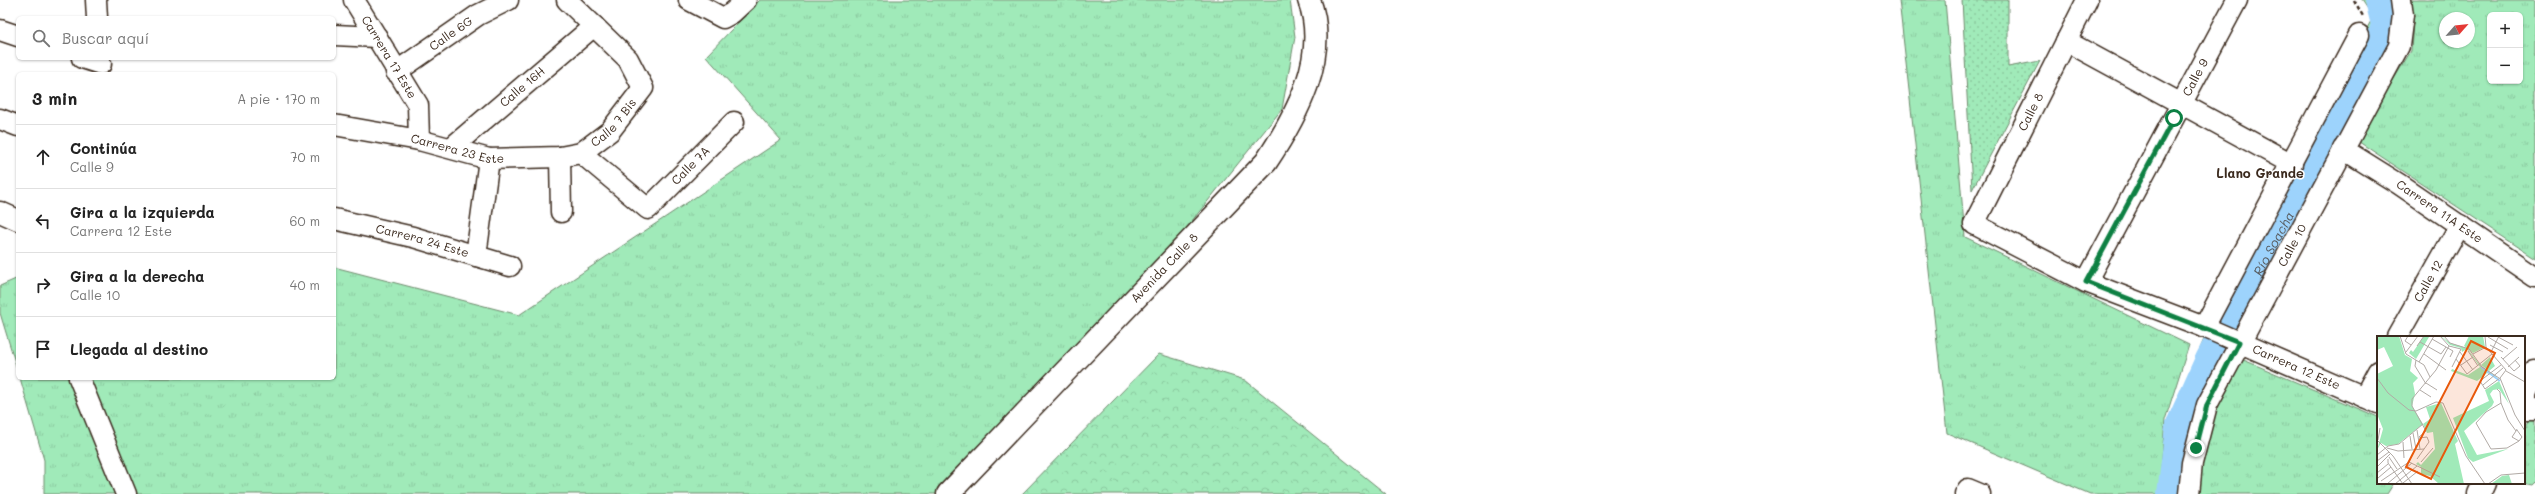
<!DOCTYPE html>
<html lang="es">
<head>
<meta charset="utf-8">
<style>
	:root { --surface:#fff; --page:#f6f6f6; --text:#222; --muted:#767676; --line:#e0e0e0 }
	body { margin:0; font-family:Mali,sans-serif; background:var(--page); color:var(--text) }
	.controls { position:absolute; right:12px; top:12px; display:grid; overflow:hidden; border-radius:6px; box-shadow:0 1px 3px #0004 }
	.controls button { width:36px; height:36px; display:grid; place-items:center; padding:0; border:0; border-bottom:1px solid var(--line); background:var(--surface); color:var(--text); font:20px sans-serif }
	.compass { position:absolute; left:2439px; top:12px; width:36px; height:36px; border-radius:50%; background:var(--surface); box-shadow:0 1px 3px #0004; rotate:63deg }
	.stop { position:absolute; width:12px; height:12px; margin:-9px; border:3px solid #0b8043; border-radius:50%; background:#fff }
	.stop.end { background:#0b8043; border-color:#fff; box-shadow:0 1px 4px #0008 }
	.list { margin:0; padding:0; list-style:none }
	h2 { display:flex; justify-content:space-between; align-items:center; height:52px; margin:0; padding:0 16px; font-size:17px }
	h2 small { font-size:13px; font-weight:400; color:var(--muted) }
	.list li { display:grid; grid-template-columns:26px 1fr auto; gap:12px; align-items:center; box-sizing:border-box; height:64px; padding:0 16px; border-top:1px solid var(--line) }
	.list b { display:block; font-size:15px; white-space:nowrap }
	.list p { margin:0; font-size:13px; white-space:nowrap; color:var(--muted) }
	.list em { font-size:13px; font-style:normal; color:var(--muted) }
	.icon { flex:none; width:22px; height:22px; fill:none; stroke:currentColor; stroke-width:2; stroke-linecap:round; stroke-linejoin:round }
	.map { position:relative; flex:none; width:2535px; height:494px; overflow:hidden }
	.search { position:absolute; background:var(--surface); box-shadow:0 1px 3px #0004; left:16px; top:16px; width:320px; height:44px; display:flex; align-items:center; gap:10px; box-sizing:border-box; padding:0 14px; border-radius:6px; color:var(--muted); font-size:15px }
	.panel { position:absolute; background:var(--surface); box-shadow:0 1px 3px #0004; left:16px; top:72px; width:320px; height:308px; border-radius:6px }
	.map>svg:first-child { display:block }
	.grass { fill:url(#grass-tufts); stroke:#6e8a6c; fill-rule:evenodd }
	.forest { fill:url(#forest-crowns); stroke:#6e8a6c }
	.park { fill:url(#park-dots); stroke:#6e8a6c }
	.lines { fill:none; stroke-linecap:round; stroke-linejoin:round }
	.river { stroke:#9dd3fc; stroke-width:32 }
	.minor-casing { stroke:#3b2a1e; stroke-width:23 }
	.secondary-casing { stroke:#3b2a1e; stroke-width:25 }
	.path { stroke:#3b2a1e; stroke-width:2.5; stroke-dasharray:4 3; stroke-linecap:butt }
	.minor { stroke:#fff; stroke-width:20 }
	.secondary { stroke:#fff; stroke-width:22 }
	.route { stroke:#0b8043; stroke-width:5 }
	.labels { text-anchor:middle; stroke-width:3; stroke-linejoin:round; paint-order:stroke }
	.street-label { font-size:12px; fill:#3b2a1e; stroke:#fff }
	.neighbourhood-label { font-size:13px; font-weight:bold; fill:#3b2a1e; stroke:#fff }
	.water-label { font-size:13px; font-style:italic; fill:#585d61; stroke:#fff }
	.inset-river { fill:none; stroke:#9dd3fc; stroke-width:2 }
	.inset-road { fill:none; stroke:#b1aaa5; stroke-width:1 }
	.view { fill:#e8590c; fill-opacity:0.15; stroke:#e8590c; stroke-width:2 }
	.inset-edge { fill:none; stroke:#3b2a1e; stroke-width:2 }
</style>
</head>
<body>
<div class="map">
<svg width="2535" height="494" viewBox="0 0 2535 494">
	<defs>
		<pattern id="grass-tufts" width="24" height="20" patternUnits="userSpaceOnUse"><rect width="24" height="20" fill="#a0eab9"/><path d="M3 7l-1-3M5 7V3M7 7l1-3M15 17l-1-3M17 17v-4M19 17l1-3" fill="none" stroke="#8bc99f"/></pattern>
		<pattern id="forest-crowns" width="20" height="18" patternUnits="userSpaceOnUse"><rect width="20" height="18" fill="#a0eab9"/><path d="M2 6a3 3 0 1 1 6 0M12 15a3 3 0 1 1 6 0" fill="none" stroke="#8bc99f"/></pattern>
		<pattern id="park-dots" width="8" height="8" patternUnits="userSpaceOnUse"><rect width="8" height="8" fill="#a0eab9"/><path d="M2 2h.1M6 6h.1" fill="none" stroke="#8bc99f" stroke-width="1.8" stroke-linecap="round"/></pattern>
	</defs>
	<rect width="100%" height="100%" fill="#fff"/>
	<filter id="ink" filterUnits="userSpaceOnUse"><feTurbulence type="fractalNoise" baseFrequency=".025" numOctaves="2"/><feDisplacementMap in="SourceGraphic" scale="8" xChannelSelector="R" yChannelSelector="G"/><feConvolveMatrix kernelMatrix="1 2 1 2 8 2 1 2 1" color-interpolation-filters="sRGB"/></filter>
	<g filter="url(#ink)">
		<g class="grass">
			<path d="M760,0H1290L1295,37L1282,109L1154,268L936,494H44V460L20,378H334V267L519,315L781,140L706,56Z"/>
			<path d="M1899,0H1945L1965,237L2189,345L2165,420L2159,494H2090L1947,433Z"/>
			<path d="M2362,0H2390L2391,9L2388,42L2231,339L2183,494H2163L2169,423L2209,327L2373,17Z"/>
			<path d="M2410,0H2535V258L2356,140L2411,51L2413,22ZM2490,15H2520V81H2490ZM2445,18H2469V42H2445Z"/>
			<path d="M18,278V372L0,313V286Z"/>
			<path d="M2239,358L2378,417V483H2394L2387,494H2198C2200,441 2215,405 2239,358Z"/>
			<path d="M2530,417H2535V481L2531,485L2522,483H2524V430Z"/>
		</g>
		<path class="forest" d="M1159,354L1245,380L1386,494H1022Z"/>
		<path class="park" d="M1962,0H2008V67L2040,61L1972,190Z"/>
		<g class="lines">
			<path class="river" id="s1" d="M2173,494L2181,427L2211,360L2383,39L2387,24L2381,0"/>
			<g class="minor-casing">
				<g id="minor">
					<path d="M96,0L97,18"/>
					<path id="s2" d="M354,0L418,105L419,140"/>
					<path d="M689,0L723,18L732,13L746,0"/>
					<path id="s3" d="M2087,0L1974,224L2086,282L2204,327L2378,403"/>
					<path d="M0,30L18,36"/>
					<path d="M334,35L377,37"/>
					<path d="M2066,41L2292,164"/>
					<path d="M82,58L101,64"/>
					<path id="s4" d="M396,72L478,15L508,0"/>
					<path d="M0,119L18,126"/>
					<path id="s5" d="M334,125L419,140L489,159L560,157L581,153L610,131L643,88L628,59L567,0"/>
					<path id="s6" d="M451,148L594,26"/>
					<path id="s7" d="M2343,149L2399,184L2535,277"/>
					<path id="s8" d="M581,153L648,209L734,122"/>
					<path d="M560,157L561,212"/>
					<path d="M0,212L18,220"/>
					<path id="s9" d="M334,219L413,237L510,266"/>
					<path d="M476,256L489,159"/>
					<path id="s10" d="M2086,282L2237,0"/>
					<path d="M2204,327L2359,35"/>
					<path id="s11" d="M2397,337L2460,225"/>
					<path d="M79,378L126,494"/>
					<path d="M2364,397L2378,371"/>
					<path d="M2524,409H2535"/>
					<path d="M1965,494L1968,489L1980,494"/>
					<path id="s12" d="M2189,494L2192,463L2207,405L2399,46L2403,15L2401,0"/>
				</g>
			</g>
			<g class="secondary-casing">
				<g id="secondary">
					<path d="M2524,396L2535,371"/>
					<path id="s13" d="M948,494L1266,162C1296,117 1330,56 1309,0"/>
					<path d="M2479,494L2484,483"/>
				</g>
			</g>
			<path class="path" d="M2354,0L2364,18"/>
			<use href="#minor" class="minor"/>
			<use href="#secondary" class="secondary"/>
		</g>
	</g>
	<g class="lines" filter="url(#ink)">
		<path class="route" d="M2174,118L2086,282L2239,342L2207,405L2196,448"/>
	</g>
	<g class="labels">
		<g class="street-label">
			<text dy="4" stroke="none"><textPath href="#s4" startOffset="67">Calle 6G</textPath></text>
			<text dy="4" stroke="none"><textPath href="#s2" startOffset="67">Carrera 17 Este</textPath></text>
			<text dy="4" stroke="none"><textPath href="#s10" startOffset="232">Calle 9</textPath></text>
			<text dy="4" stroke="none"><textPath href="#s6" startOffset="94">Calle 16H</textPath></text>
			<text transform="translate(2031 112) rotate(-63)" y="4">Calle 8</text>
			<text dy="4" stroke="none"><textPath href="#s5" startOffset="296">Calle 7 Bis</textPath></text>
			<text dy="4" stroke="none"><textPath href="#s5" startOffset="126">Carrera 23 Este</textPath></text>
			<text dy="4" stroke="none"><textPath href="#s8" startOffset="148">Calle 7A</textPath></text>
			<text dy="4" stroke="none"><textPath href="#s7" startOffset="115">Carrera 11A Este</textPath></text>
			<text dy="4" stroke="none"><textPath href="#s9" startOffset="91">Carrera 24 Este</textPath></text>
			<text dy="4" stroke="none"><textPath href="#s12" startOffset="272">Calle 10</textPath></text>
			<text dy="4" stroke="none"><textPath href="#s13" startOffset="313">Avenida Calle 8</textPath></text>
			<text dy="4" stroke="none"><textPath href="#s11" startOffset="64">Calle 12</textPath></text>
			<text dy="4" stroke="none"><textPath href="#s3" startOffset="604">Carrera 12 Este</textPath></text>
		</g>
		<g class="neighbourhood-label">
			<text x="2260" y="178">Llano Grande</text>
		</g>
		<g class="water-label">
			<text dy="5" stroke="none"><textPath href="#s1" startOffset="273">Río Soacha</textPath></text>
		</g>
	</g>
	<g transform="translate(2377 336)">
		<rect width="148" height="148" fill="#fff"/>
		<path d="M0,0H22L28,19L35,23L33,35L41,42L36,47L38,58L35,70L46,88L53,83L49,71L64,67L81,105L78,108L87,148H62L53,140L44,138V131L39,128L41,126L44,129L58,113L56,96L50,97L46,88L21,108L9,110L4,107L0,114L6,93L0,78V38L16,30L7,11L0,14ZM47,0L52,1L39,23L32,17L34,14L36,16ZM64,0L73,7L90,12L103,29L121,42L110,37L100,45L74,35L75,33L91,39L103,31L90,13L85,16L84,12L73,9ZM92,0H106L108,11L96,17L87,10ZM113,21L118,30L112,35L104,29ZM132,139L135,148H114L125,140Z" fill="#a0eab9"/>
		<path d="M122,45L132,68L122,53L116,54L113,58L117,66L115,70L87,95L100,119L131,113L96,126L91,122L76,82L112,65L108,54Z" fill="#a0eab9"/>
		<path class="inset-river" d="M104,31L123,45"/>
		<path class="inset-road" d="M23,0L29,18L47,29L53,41M31,0L28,5L34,9M63,0L72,10L84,13L75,31M67,0L73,7L92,13L105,31L122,42M108,0L109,11L129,34L123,42L138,79L148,95M111,1L131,13M121,1L136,9M55,3L76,15L73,21M43,6L64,18L69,11M113,9L126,16M40,10L47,0M91,15L101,30M29,16L41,0M83,16L96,34M114,16L122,0M47,18L69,34M96,18L109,11M124,21L137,35L143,30L138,24M79,23L90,38L115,18M126,23L140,11M39,24L38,30L49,48M42,26L57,0M84,29L96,21M131,31L142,21M129,35L148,46M0,42L11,57L32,74L39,75L59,66L66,67L89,120L108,148M123,42L108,53L103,45L124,29M49,47L60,54M106,49L126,32M120,53L123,56L124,67M43,54L54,61M140,93L139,95L131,84L124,67L109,76L99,87L114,113L130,112L142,105M40,94L43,113M139,95L135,101L142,105L145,101L140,94M36,97L39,113M33,100L35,113M42,101L49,95L35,70V63L59,34L72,10M42,102L50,101L52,106M0,104L16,120L35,148M1,104L3,92M26,106L27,122M10,112L21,115L47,113M0,119L11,110L22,108L46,88M12,121L20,133M11,123V127L26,148M40,123L52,106M0,125L12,116M44,126L56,112M0,131L13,118M0,137L11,128M1,142L14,131M4,145L32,126L63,141M26,147L41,135M10,148L35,127M18,148L40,130M111,148L124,139L148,137"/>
		<path class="view" d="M94,5L118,17L54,143L29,131Z"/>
		<rect width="148" height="148" class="inset-edge"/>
	</g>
</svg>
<div class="controls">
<button>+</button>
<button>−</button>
</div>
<svg class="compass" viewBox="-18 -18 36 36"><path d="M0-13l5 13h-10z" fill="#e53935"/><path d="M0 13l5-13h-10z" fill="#767676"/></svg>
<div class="stop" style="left:2174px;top:118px"></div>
<div class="stop end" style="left:2196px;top:448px"></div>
<div class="search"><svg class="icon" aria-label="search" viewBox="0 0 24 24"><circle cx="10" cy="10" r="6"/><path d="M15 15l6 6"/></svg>Buscar aquí</div>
<section class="panel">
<h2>3 min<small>A pie · 170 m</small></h2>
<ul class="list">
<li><svg class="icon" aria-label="ahead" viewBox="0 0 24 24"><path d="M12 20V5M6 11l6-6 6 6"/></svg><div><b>Continúa</b><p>Calle 9</p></div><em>70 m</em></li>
<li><svg class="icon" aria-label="left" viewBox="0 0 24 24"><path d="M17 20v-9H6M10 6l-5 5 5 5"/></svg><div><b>Gira a la izquierda</b><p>Carrera 12 Este</p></div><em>60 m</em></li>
<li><svg class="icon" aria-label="right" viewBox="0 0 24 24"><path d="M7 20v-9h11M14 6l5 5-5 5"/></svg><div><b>Gira a la derecha</b><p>Calle 10</p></div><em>40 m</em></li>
<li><svg class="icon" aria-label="arrive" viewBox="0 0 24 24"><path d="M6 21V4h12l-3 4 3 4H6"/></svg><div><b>Llegada al destino</b></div></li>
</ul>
</section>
</div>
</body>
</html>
